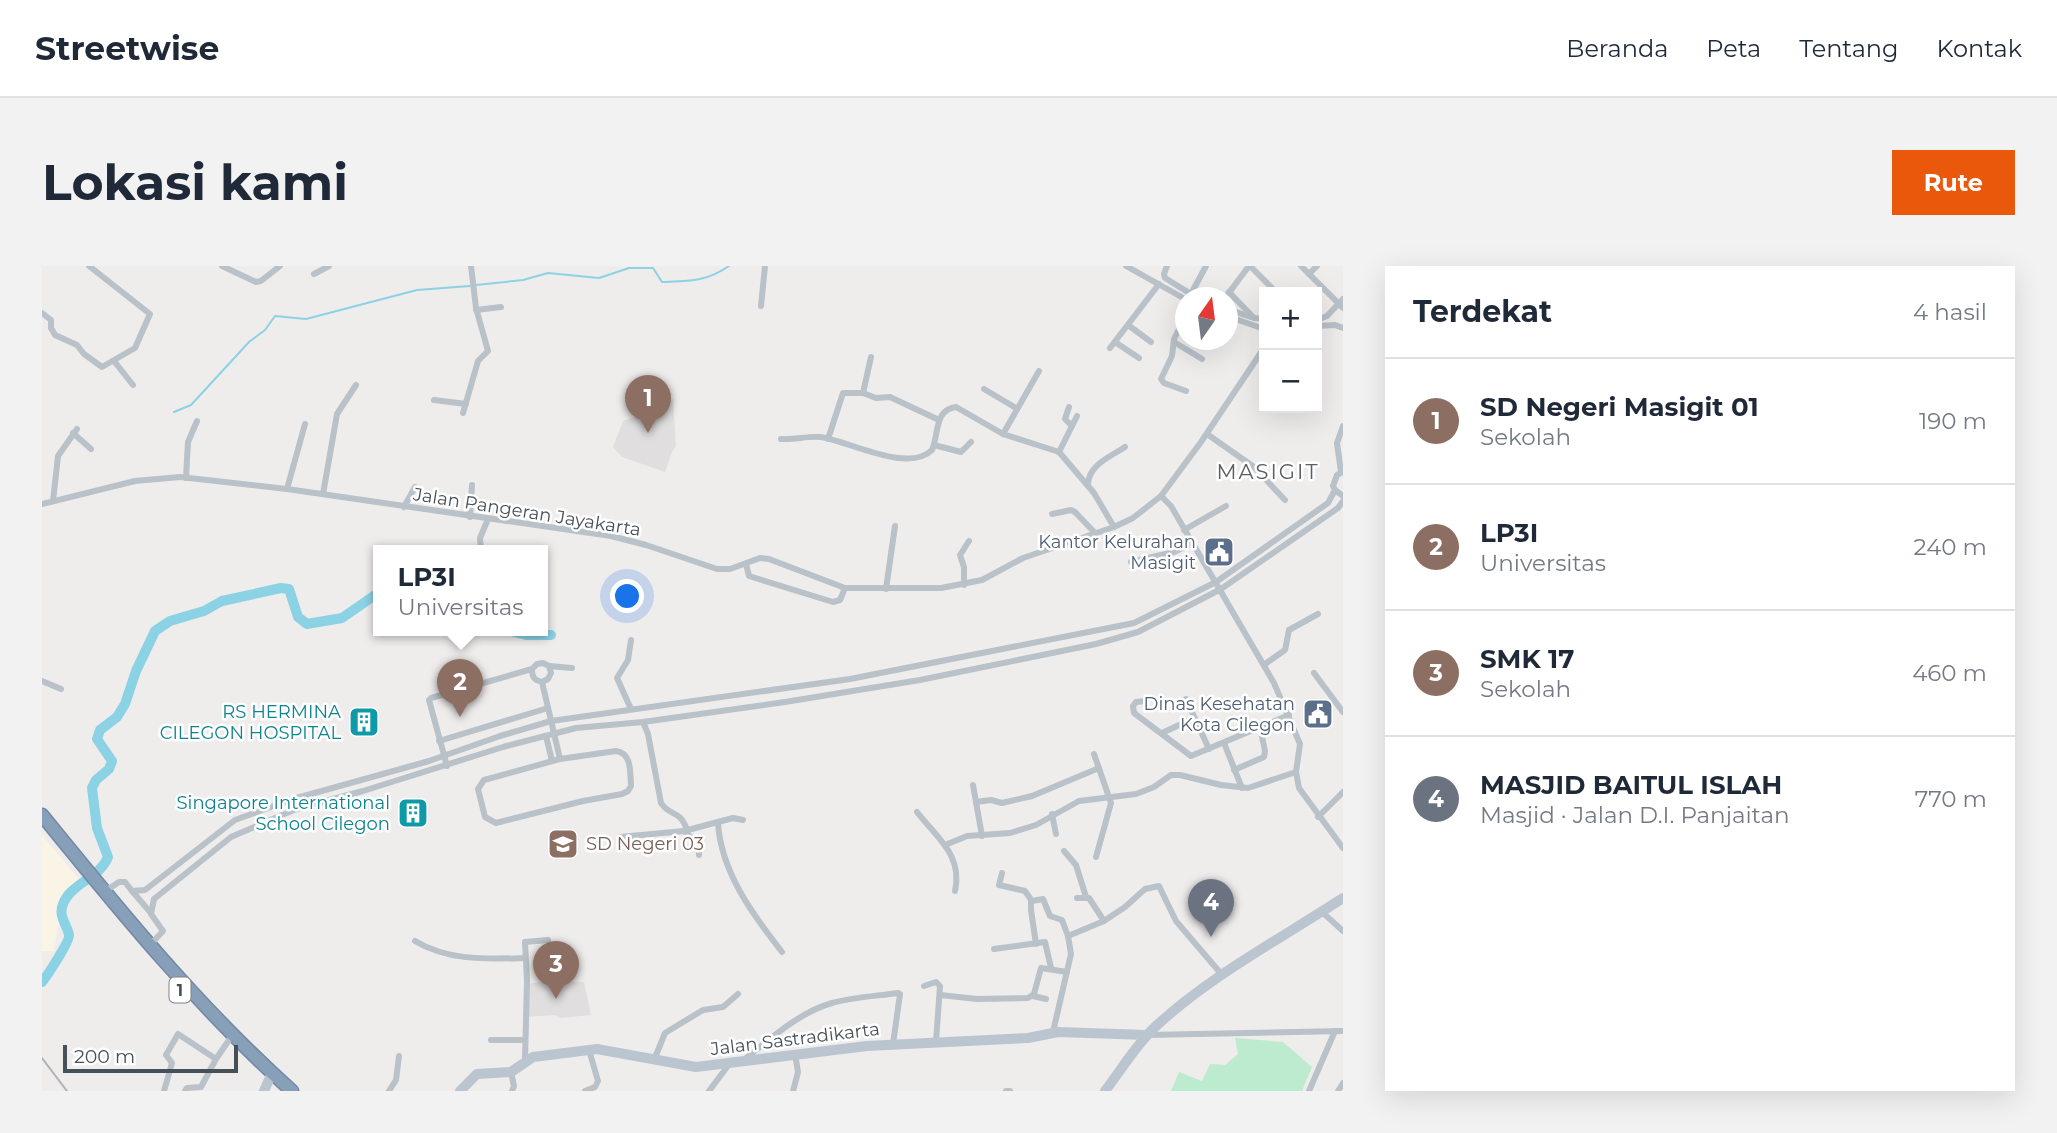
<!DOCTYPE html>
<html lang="id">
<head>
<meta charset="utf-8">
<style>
	:root { --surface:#fff; --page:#f2f2f3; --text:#1f2937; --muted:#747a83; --line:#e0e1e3; --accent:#ea580c }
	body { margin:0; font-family:Montserrat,sans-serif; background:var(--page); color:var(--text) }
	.controls { position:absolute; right:21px; top:21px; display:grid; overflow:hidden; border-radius:0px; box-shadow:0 7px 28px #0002 }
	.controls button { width:63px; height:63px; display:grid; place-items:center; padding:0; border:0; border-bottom:2px solid var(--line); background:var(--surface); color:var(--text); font:35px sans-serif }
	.compass { position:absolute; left:1133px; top:21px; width:63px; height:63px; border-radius:50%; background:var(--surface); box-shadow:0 7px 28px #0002; rotate:14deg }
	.scale { position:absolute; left:21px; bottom:18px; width:175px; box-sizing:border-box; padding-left:7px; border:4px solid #465059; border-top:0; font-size:19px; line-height:24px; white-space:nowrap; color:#465059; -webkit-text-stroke:5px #fff; paint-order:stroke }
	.you { position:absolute; left:586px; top:331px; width:24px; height:24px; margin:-18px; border:5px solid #fff; border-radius:50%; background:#1a73e8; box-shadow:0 0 0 10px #1a73e833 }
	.badge { display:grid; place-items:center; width:46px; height:46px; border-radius:50%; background:var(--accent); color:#fff; font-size:23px; font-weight:700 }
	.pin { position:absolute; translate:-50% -58px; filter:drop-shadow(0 2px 4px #0008) }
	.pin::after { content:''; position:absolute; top:37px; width:24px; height:21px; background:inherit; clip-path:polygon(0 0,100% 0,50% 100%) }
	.popup { position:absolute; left:331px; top:279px; width:175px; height:91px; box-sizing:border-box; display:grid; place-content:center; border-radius:0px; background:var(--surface); filter:drop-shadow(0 2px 5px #0005); font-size:23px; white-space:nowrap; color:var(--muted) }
	.popup b { font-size:26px; color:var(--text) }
	.popup::after { content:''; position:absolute; left:50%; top:100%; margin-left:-14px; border:14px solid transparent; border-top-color:var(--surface) }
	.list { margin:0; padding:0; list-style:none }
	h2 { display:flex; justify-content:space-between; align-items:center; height:91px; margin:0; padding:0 28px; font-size:30px }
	h2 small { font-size:23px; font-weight:400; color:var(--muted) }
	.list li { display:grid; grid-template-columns:46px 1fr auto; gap:21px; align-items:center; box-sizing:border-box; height:126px; padding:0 28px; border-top:2px solid var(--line) }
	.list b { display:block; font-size:26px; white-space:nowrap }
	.list p { margin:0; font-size:23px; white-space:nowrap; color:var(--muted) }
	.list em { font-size:23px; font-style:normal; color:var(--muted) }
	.map { position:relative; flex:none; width:1301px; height:825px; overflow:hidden; border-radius:0px }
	header { display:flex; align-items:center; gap:42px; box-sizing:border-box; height:98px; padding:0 35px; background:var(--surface); border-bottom:2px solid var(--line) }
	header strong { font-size:33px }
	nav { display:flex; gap:38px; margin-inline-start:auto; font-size:24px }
	.intro { display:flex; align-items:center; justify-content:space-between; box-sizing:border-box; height:168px; padding:0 42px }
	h1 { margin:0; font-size:49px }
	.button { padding:18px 32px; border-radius:0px; background:var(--accent); color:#fff; font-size:24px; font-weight:700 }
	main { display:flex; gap:42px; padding:0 42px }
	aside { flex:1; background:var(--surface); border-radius:0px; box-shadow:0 7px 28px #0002 }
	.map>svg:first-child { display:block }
	.commercial { fill:#faf4e6 }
	.education { fill:#e0dede }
	.green { fill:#bdebcf }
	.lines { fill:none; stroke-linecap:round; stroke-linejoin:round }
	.stream { stroke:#8cd2e5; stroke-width:2 }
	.river { stroke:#8cd2e5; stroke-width:10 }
	.highway-casing { stroke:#728aa4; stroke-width:15 }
	.street { stroke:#b9c1c9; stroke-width:6 }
	.secondary { stroke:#bbc5d0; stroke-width:10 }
	.highway { stroke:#879fb9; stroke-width:12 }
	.rail { stroke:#afb2b7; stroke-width:2 }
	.labels { text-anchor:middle; stroke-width:5; stroke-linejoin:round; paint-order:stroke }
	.shield { fill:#fff; stroke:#7e848b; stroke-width:2 }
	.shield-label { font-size:16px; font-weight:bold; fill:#465059 }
	.street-label { font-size:18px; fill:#465059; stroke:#fff }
	.service-label { font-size:18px; fill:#4e5e75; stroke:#fff; text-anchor:end }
	.culture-label { font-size:18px; fill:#0d838f; stroke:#fff; text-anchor:end }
	.education-label { font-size:18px; fill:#785e54; stroke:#fff; text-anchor:start }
	.quarter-label { font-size:21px; letter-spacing:2px; fill:#5a5d61; stroke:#fff }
</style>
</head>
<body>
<header>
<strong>Streetwise</strong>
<nav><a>Beranda</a><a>Peta</a><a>Tentang</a><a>Kontak</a></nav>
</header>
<div class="intro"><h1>Lokasi kami</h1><a class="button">Rute</a></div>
<main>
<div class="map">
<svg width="1301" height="825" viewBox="0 0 1301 825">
	<rect width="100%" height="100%" fill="#efecec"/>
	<path class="commercial" d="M0,569L43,620L21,631L12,685H0Z"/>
	<g class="education">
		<path d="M631,133L634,180L630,186L623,206L580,191L571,181L581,155L612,144L616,137Z"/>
		<path d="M505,715L542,716L549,749L518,752L513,749L482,751L485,718Z"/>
	</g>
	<path class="green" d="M1193,772L1241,776L1270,801L1260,825H1129L1137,806L1160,815L1168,798L1183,799L1196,788Z"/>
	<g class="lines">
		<g class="stream">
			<path d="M434,19L481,14L506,7L557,12L587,2H611L620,16C647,15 664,16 687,0"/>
			<path d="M132,146L149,139L207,76L223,64L233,50L264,53L375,24L428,20"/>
		</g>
		<g class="river">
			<path d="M469,365L484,369H509"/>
			<path d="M0,716C5,710 28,675 27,669C25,658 16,651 21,638C29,617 58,612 66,591L55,562L50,522L54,514L67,503L70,495L55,473L58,464L75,451L83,438L94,405L113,365L128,355L162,345L180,335L239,322L247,323L256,351L265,358L300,352L336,327"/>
		</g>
		<g class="highway-casing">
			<path id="highway" d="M0,549C78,645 157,742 250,825"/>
		</g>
		<g class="street">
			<path d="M180,0L214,16L219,15L238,0"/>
			<path d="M1084,0L1143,33"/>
			<path d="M1125,0L1122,8L1123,12L1149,28"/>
			<path d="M1208,0L1234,26"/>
			<path d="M1259,0L1301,42"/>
			<path d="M272,8L287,0"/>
			<path d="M1267,8L1275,0"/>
			<path d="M1187,26L1211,51"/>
			<path d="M1157,32L1149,28L1164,0"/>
			<path d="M1183,32L1207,0"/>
			<path d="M719,40L723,0"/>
			<path d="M1185,43L1212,52L1222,53"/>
			<path d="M434,44L459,41"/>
			<path d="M0,47L9,54V62L13,69L35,79L42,88L60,101L93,82L108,48L47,0"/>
			<path d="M1185,50L1222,63"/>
			<path d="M1143,51L1132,73L1130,90L1119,113L1122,117L1144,125"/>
			<path d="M1275,54L1285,50L1301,33"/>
			<path d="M1086,59L1109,76"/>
			<path d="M1275,60L1293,59L1301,62"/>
			<path d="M1073,76L1097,92"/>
			<path d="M1132,76L1160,93"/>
			<path d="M1068,82L1117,18"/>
			<path d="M72,95L91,119"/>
			<path d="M942,123L974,142"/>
			<path d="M821,127L829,91"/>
			<path d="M392,134L424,138"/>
			<path d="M1027,141L1023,153L1030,160"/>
			<path d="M421,147L436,95L446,85L434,42L429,0"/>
			<path d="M31,167L49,183"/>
			<path d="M961,168L997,105"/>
			<path d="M1165,168L1212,201L1243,234"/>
			<path d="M739,173C752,174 765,170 778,171C805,174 866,208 890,184C897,168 892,144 914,141L961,168L1017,186L1052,227L1072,261"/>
			<path d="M786,173L801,127H821L834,132L848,131L897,154"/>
			<path d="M892,179L919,186L929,176"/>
			<path d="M1017,186L1035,150"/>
			<path d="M1299,206L1295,177L1301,160"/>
			<path d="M144,212L146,176L155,155"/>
			<path d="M1046,219C1046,199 1068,191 1083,181"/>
			<path d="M245,223L263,158"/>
			<path d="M1293,224L1301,230"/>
			<path d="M281,228L295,148L314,119"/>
			<path d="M1119,230L1129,240L1232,417L1258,478L1254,506L1257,522L1301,582"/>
			<path d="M11,235L16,190L35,163"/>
			<path d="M0,238L93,215L138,211L245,223L569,270L604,279L675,303H688L718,292L727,293L803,322H899L940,314L981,292L1072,261L1091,252L1119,230L1159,176L1222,82"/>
			<path d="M362,241L373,221"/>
			<path d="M1010,248L1029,244L1033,246L1054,268"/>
			<path d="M428,251L430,219"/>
			<path d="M1142,264L1184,240"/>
			<path d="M439,285L438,272L446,253"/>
			<path d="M1089,296L1132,286L1149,278"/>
			<path d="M704,298L707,310L791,336L798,334L803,322"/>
			<path d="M922,319V301L918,289L927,275"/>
			<path d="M844,323L853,260"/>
			<path d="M589,374L586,394L575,412L589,443"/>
			<path d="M1223,398L1243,384L1247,364L1276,348"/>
			<path d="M507,400L530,402"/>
			<path d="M1272,407L1301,446"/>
			<path d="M0,415L19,423"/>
			<path d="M500,416L506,413L509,407L507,400L501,397L495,398L490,403C490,411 492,414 500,416L518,493"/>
			<path d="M1144,433L1167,483"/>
			<path d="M1104,435L1094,436L1091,440L1092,447L1149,490L1247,449"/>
			<path d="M601,456L606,468L619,537C628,551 638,543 645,564"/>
			<path d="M1120,467L1152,452"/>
			<path d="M504,470L510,495"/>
			<path d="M397,475L506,442"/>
			<path d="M1182,477L1200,522"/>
			<path d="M574,485C590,487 588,506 589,520L586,525L580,528L541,535L454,557L443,551L436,523L442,514L518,493Z"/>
			<path d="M1052,488L1069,537L1054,591"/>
			<path d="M405,500L387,434L389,432L490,403"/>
			<path d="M1192,504L1222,491L1223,485L1218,461"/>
			<path d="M931,519L940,570"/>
			<path d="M934,536L949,534L960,537L990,530L1057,502"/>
			<path d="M875,546C895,572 921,589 913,625"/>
			<path d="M1010,548L1014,568"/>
			<path d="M1276,551L1301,526"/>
			<path d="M676,557C679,606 711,649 740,686"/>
			<path d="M642,565C651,573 657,575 657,589"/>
			<path d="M578,571L642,565L691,552L701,554"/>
			<path d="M903,579L925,570L968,567L994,559L1037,535L1094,528L1112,521L1129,509H1138L1179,519L1206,522L1254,506"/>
			<path d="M1022,585L1034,599L1044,631"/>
			<path d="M960,607L957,619L983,625L990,635L1001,633L1008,650L1020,654L1026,670L1029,688L1011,766"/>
			<path d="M90,625L109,647"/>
			<path d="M62,626L77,616H83L90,625L103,624L193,554L251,533L387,495L458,470L509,455L808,413L1092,357L1174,316L1286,237L1293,224L1291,220L1295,209L1301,206"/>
			<path d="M1035,632H1047L1062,655L1083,641L1103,623L1117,620L1134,655L1181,710"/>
			<path d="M989,635V644L994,678"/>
			<path d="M1280,646L1301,665"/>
			<path d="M1026,670L1062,655"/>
			<path d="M373,675C406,695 445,693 482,692"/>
			<path d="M108,679L121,665L109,648L112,633L189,571L254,543L321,525L461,481L534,462L601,456L743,436L878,414L1054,378L1096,366L1179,323L1296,242L1301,235"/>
			<path d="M952,683L1003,676L1009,702"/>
			<path d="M882,720L894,716L898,720L894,775"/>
			<path d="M898,729L935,733L986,732L992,728L999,702L1025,706"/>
			<path d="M991,730L1004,733"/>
			<path d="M1105,769L1301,765"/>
			<path d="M449,774H483"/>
			<path d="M703,793C729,772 758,746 790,737C811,731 835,730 856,727L858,728L851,778"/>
			<path d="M483,794L485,715L483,676L506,674"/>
			<path d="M612,794L623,767L661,744L681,741L696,728"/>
			<path d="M469,806L472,820L470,825"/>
			<path d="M122,825L130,797L124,789L136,768L174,793L187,774"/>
			<path d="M143,825L145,822L159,821L174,793"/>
			<path d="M347,825L354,814L357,790"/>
			<path d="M543,825L553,821L556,815L547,784"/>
			<path d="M667,825L688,797"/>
			<path d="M751,825L756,806L753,788"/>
			<path d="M964,825H968"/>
			<path d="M1267,825L1293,765"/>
			<path d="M1296,825L1301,817"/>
		</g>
		<g class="secondary">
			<path d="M222,825L230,807"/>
			<path d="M418,825L435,808L469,806L491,791L555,783L654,801L825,780L986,772L1016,766L1105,769"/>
			<path d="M1063,825C1079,804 1094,779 1113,761C1168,710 1238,673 1301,632"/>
		</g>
		<use href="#highway" class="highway"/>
		<path class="rail" d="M0,792L25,825"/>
	</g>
	<defs>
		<g id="civic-square" transform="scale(1.575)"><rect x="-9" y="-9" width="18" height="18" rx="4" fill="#5c6f8a" stroke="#fff"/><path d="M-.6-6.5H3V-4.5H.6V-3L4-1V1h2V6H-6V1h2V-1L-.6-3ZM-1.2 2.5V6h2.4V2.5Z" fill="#fff"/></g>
		<g id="building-square" transform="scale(1.575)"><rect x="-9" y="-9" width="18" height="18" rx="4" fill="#0f9aa8" stroke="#fff"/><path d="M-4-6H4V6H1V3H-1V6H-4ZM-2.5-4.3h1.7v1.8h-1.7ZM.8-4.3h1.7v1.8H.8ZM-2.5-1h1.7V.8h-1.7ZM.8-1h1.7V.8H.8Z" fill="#fff"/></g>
		<g id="school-square" transform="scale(1.575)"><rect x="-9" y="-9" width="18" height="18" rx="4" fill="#8d6e63" stroke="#fff"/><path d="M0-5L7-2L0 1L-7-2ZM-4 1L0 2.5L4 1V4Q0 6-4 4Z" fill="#fff"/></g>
	</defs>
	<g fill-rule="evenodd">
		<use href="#civic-square" x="1177" y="286"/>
		<use href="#civic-square" x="1276" y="448"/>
		<use href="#building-square" x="322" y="456"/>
		<use href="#building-square" x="371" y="547"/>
		<use href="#school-square" x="521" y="578"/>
	</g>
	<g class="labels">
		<rect class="shield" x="127.5" y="711.5" width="21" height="25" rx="5"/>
		<g class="shield-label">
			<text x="138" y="730">1</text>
		</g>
		<g class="street-label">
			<text transform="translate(485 246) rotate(9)" y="6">Jalan Pangeran Jayakarta</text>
			<text transform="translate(753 773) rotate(-7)" y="6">Jalan Sastradikarta</text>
		</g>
		<g class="service-label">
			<text x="1154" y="282">Kantor Kelurahan<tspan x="1154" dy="21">Masigit</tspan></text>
			<text x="1253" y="444">Dinas Kesehatan<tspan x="1253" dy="21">Kota Cilegon</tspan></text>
		</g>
		<g class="culture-label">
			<text x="299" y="452">RS HERMINA<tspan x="299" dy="21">CILEGON HOSPITAL</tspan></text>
			<text x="348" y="543">Singapore International<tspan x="348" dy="21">School Cilegon</tspan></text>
		</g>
		<g class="education-label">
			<text x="544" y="584">SD Negeri 03</text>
		</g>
		<g class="quarter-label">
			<text x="1226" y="213">MASIGIT</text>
		</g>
	</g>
</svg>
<div class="controls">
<button>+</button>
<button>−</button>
</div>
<svg class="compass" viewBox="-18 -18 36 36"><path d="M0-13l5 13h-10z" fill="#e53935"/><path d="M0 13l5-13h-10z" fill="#747a83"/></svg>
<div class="scale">200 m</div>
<div class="you"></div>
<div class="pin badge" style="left:606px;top:167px;background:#8d6e63">1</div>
<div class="pin badge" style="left:418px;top:451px;background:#8d6e63">2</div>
<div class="popup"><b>LP3I</b>Universitas</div>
<div class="pin badge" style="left:514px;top:733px;background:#8d6e63">3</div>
<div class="pin badge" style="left:1169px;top:671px;background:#6b7280">4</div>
</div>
<aside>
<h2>Terdekat<small>4 hasil</small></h2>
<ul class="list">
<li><span class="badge" style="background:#8d6e63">1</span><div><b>SD Negeri Masigit 01</b><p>Sekolah</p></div><em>190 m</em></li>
<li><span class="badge" style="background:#8d6e63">2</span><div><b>LP3I</b><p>Universitas</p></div><em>240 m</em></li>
<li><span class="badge" style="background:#8d6e63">3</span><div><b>SMK 17</b><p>Sekolah</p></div><em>460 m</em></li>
<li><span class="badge" style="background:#6b7280">4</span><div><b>MASJID BAITUL ISLAH</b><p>Masjid · Jalan D.I. Panjaitan</p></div><em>770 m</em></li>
</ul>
</aside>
</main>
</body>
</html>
